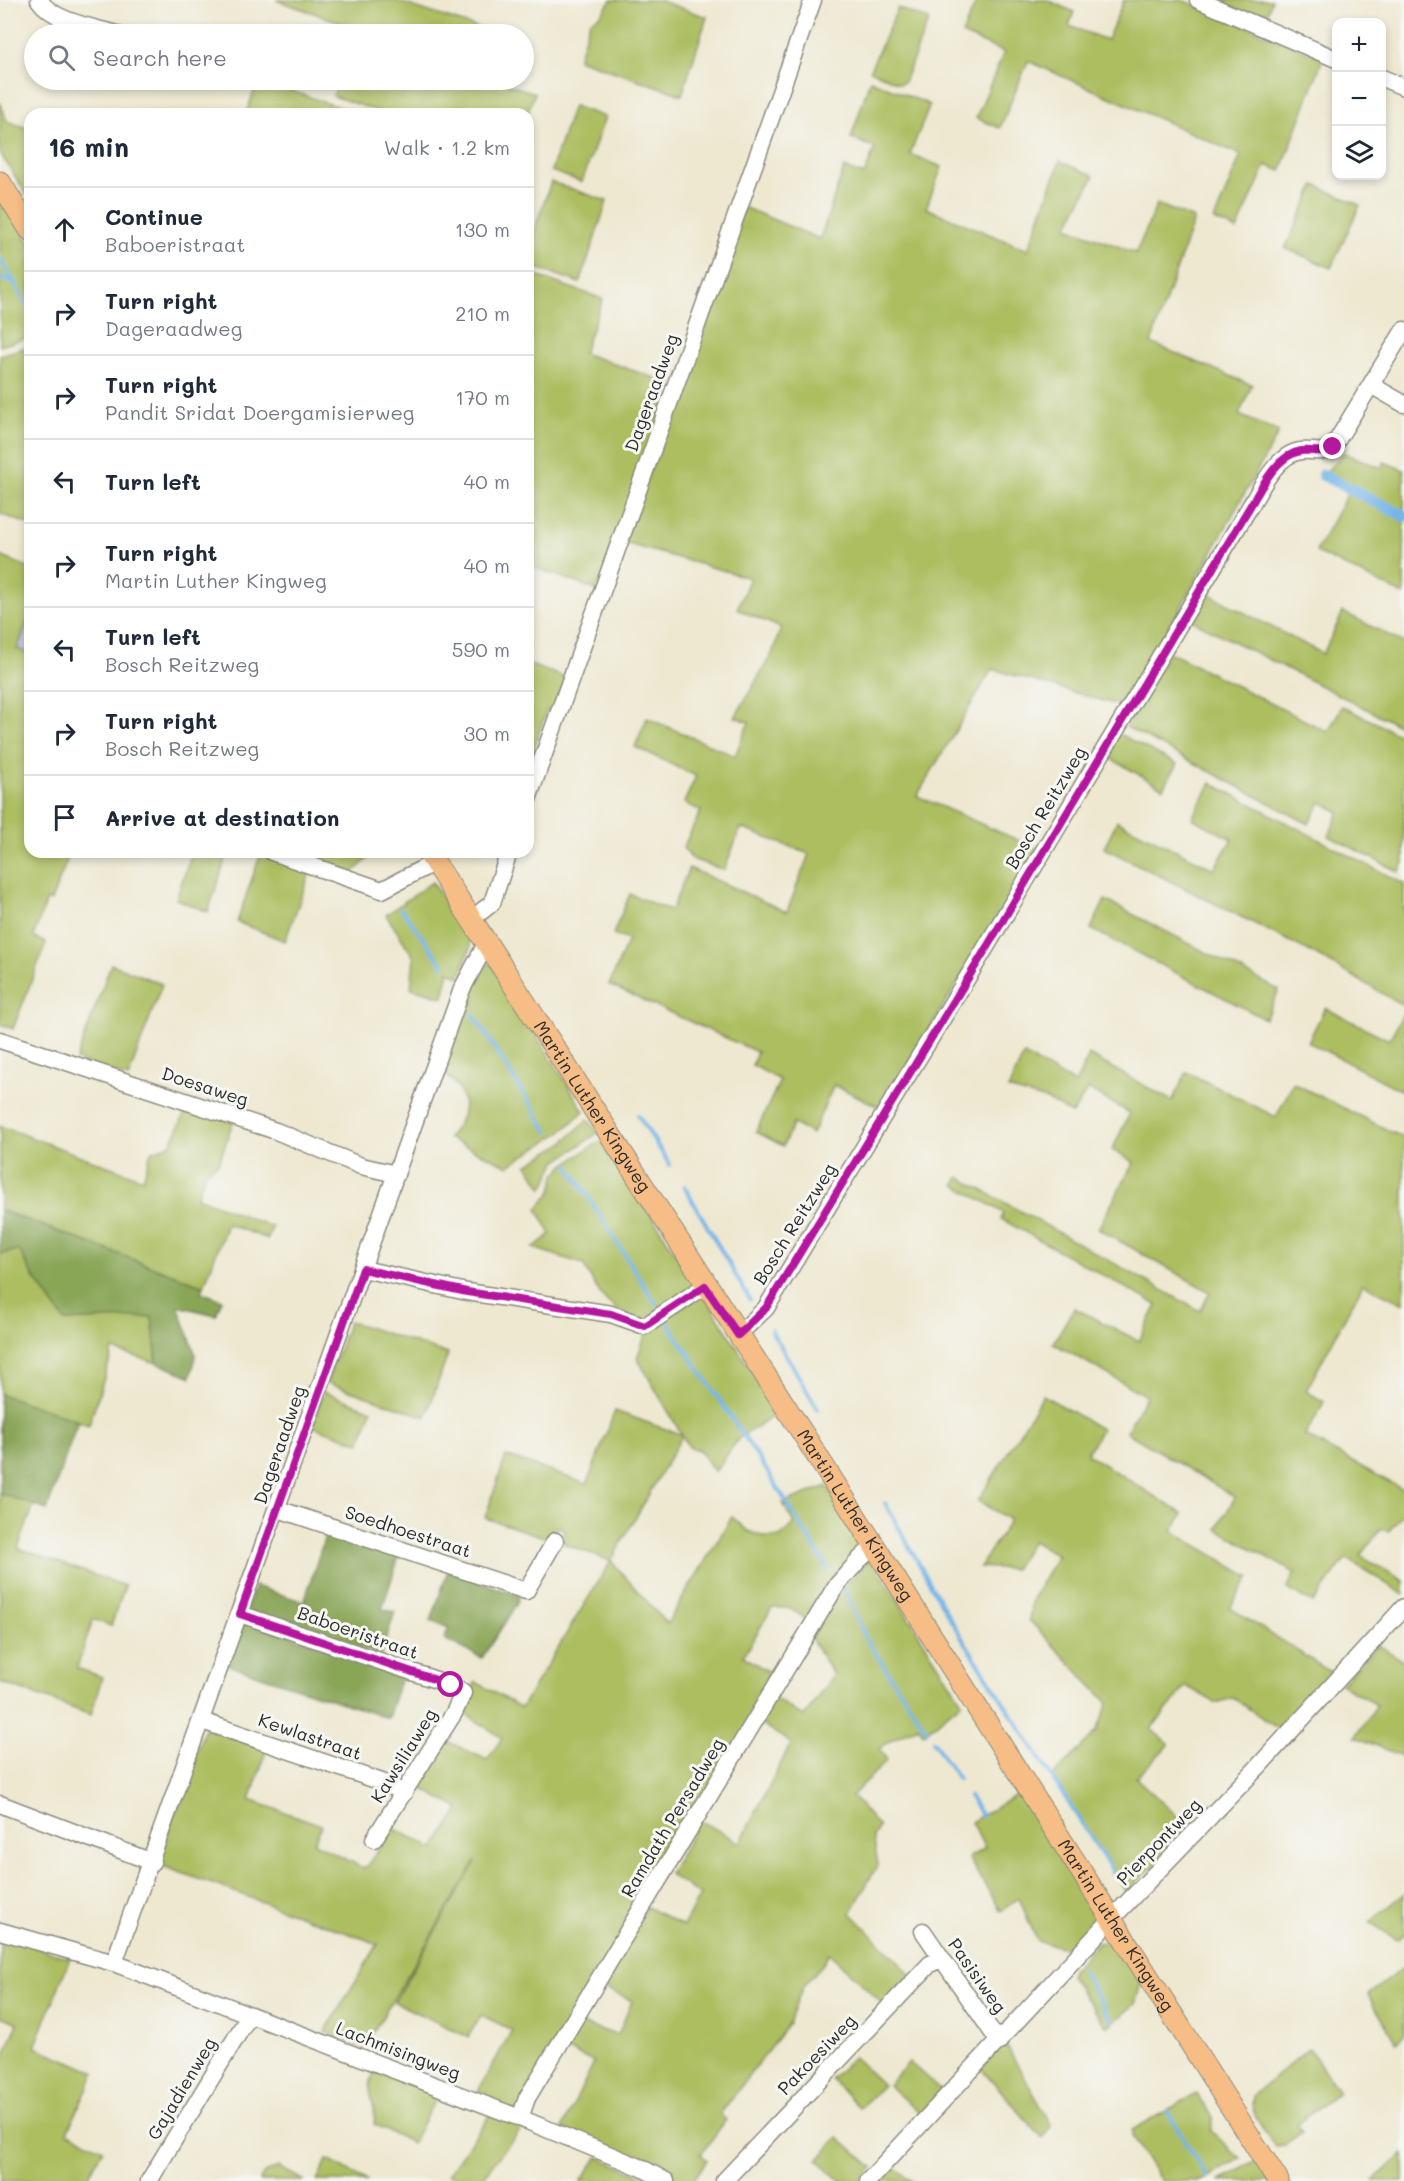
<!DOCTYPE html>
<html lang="en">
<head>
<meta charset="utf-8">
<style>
	:root { --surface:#fff; --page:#f2f2f3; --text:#1f2937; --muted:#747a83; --line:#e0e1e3 }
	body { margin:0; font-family:Mali,sans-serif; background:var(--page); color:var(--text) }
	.controls { position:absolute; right:18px; top:18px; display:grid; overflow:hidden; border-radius:12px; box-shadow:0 3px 9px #0003 }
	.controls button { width:54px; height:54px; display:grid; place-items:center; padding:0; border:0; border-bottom:2px solid var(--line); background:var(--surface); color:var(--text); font:30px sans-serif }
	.stop { position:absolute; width:18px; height:18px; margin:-14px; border:4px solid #b5179e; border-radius:50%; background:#fff }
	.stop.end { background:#b5179e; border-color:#fff; box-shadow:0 2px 6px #0008 }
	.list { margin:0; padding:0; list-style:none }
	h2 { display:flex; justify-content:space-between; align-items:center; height:78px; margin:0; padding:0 24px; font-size:26px }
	h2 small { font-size:20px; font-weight:400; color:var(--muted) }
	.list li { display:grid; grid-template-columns:39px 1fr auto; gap:18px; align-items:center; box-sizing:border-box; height:84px; padding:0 24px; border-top:2px solid var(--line) }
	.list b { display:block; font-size:22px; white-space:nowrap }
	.list p { margin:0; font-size:20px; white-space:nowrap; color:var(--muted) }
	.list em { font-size:20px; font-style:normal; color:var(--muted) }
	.icon { flex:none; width:33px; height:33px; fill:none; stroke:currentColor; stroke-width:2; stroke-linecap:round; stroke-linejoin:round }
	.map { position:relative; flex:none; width:1404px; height:2181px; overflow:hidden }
	.search { position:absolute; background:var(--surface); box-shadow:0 3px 9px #0003; left:24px; top:24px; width:510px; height:66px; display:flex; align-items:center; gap:15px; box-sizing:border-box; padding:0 21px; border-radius:33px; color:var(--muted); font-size:22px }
	.panel { position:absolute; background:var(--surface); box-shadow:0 3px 9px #0003; left:24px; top:108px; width:510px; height:750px; border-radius:18px }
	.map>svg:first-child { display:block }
	.industrial { fill:#bfc2dd }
	.green { fill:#acbe61; stroke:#6c7446; stroke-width:1.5 }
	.forest { fill:#89a557; stroke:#5a6841; stroke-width:1.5 }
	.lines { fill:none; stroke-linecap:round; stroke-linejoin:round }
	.stream { stroke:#75b5e9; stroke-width:4 }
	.canal { stroke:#75b5e9; stroke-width:12 }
	.minor-casing { stroke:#8c8a7e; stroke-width:19 }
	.major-casing { stroke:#8c8a7e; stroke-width:23 }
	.minor { stroke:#fff; stroke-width:16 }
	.major { stroke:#f6be86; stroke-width:21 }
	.route { stroke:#b5179e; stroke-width:8 }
	.labels { text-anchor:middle; stroke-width:6; stroke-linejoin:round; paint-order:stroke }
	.street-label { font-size:18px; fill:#2b2b2b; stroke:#f6f6f2 }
</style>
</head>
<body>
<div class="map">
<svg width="1404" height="2181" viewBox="0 0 1404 2181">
	<rect width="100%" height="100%" fill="#f6f6f2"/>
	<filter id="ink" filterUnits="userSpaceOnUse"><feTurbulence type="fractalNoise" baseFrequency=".0167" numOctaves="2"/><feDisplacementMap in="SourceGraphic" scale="12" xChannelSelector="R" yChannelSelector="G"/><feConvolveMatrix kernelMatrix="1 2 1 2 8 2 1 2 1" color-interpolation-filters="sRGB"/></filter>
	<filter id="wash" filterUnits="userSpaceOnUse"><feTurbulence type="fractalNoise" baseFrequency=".008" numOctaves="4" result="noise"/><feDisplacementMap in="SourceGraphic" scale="24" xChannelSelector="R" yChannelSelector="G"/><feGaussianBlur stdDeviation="1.35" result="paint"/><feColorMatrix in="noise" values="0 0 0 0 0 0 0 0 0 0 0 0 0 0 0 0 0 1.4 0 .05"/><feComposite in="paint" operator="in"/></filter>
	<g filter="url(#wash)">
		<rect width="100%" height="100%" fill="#eee8d0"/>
		<path class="industrial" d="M30,616V654L17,649Z"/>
		<g class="green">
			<path d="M276,0H393L497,34H355L357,28Z"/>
			<path d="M611,0H658L707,17L682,95L578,59L590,21L601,15Z"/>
			<path d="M977,0H1047L1074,12L1069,26L1107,40L1124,0H1182L1323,58L1281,171L1266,165L1237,230L1214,220L1241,155L1028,61L1000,128L976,118L1004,52L962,34Z"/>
			<path d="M1216,0H1272L1263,25Z"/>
			<path d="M898,8L929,20L904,82L900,84L870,70Z"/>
			<path d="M258,80H260L359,114H246Z"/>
			<path d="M339,80H494L535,93L527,114H386L333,96Z"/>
			<path d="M870,80L930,105L910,154L942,167L926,208L1028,250L1060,161L1094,176L1067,227L1136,253L1157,204L1194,219L1151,343L1252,385L1239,415L1279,432L1125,707L992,669L917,796L1038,849L882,1108L834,1085L812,1134L793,1124L783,1146L756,1132L780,1080L752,1065L757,1052L609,985L628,940L613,934L630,894L671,911L689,868L787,912L809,854L741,828L724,870L692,859L683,848L701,811L684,803L696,776L635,747L647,718L735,756L749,722L735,717L772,654L781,628L737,609L750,578L624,543L743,207L820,239L844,168L864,175L875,148L851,138Z"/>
			<path d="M0,102L7,121L30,129V200L0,153Z"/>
			<path d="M573,106L605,117L582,182L551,171Z"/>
			<path d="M551,182L607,201L580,283L528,265V249Z"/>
			<path d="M1315,185L1360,205L1331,268L1285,248Z"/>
			<path d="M0,195L30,243V337L0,346Z"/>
			<path d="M528,273L603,299L583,353L672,384L596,590L528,565Z"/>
			<path d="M30,346V525L0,514V355Z"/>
			<path d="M1344,453L1382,468L1384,462L1404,470V595L1316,552L1350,489L1323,475Z"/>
			<path d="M0,556L30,568V616L17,649L30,654V852H63L68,858L51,901L47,900L33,937L46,943L13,1029L0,1024Z"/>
			<path d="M1205,592L1323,654L1343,612L1404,643V728L1191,620Z"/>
			<path d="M1169,652L1328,732L1342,706L1404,737V863L1399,872L1329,836L1339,812L1321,802L1309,824L1126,727Z"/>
			<path d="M528,664L566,678L553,712L547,710L532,753L528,752Z"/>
			<path d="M1119,734L1177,764L1163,788L1106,756Z"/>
			<path d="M1211,783L1404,884V1006L1311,952L1104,848L1117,821L1214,869L1232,839L1192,818Z"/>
			<path d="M192,852H228L208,912L176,899Z"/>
			<path d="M295,852H375L350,875Z"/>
			<path d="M261,853L310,873L285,941L237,922Z"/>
			<path d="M432,882L470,939V948L460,977L449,971L443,997L411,988L414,957L386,915Z"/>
			<path d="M1105,900L1279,990L1265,1019L1091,929Z"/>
			<path d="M491,963L584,1111L560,1133L508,1166L448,1138C472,1112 468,1089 439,1070C448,1044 464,969 491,963Z"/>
			<path d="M111,964L162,984L128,1078L76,1060Z"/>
			<path d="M1325,1008L1389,1040L1404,1012V1092L1308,1042Z"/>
			<path d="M1024,1055L1075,1084L1089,1055L1172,1101L1187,1072L1276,1117L1293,1083L1404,1138V1304L1363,1284L1306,1391L1324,1402L1305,1436L1404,1490V1513L1388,1532L1381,1528L1361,1556L1404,1581V1595L1346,1558L1313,1603L1287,1589L1295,1573L1217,1529L1235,1497L1126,1432L1146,1396L1053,1343L1074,1308L1139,1341L1157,1305L1001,1219L1004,1213L955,1185L959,1177L1200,1311L1210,1292L1098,1229L1134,1162L1112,1150L1130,1113L1088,1089L1072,1114L1047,1100L1008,1089Z"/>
			<path d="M188,1107L233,1122L219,1162L205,1173L197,1197L272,1227L268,1239L227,1224L204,1286L0,1210V1126L143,1179L151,1152L171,1144Z"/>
			<path d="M588,1119L598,1133L556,1162L543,1188L527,1165L563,1143Z"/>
			<path d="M603,1139L697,1287L640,1321C608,1309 598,1294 583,1264L533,1248L551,1234L537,1209L552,1191L555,1175L563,1166Z"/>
			<path d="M19,1249L30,1271L65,1321L152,1316L157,1363L113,1350L89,1425L0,1394V1254Z"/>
			<path d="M703,1293L778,1413L739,1438L715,1472L699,1450L689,1447L682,1436L611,1561L667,1624L732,1517L748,1531L764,1537H780L794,1524L783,1503L827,1486L866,1550L811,1622L789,1608H772L743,1656L777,1677L518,2113L476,2095L512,2030L481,2015L468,2037L394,2002L476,1861L364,2048L325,2032L378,1944L157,1864L205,1728L267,1749L250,1800L321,1825L314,1843L365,1869L393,1828L434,1849L459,1809L416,1785L443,1739L487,1760L502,1738L460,1710L476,1682L521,1708L611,1561L564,1544V1529L558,1526L550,1539L485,1518L506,1456L587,1484L615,1411L682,1435L637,1358L648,1328Z"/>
			<path d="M349,1321L448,1354L426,1417L327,1383Z"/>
			<path d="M324,1392L372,1410L360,1443L312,1426Z"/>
			<path d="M1043,1395L1101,1429L1087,1454L1183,1514L1172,1531L1250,1577L1230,1608L1335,1675L1283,1732L1233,1698L1216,1703L1186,1686L1151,1729L1169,1744L1136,1778L1191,1829L1126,1892L1052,1777L1097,1731L1108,1703L1029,1620L1032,1599L1058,1555L1032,1541L1014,1569L980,1567L1010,1520L978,1501Z"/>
			<path d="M0,1493L34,1505L18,1548L125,1586L111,1626L93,1619L77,1668L102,1677L91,1715L0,1682Z"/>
			<path d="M871,1558L962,1702L924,1734L918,1726C904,1735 890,1738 879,1749L887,1760L852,1796L879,1827L873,1836L878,1864L851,1913L911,1975L884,2005L829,1953L822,1965L803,1986L789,2023L720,2114L726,2120L701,2154L707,2160L693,2181H670L562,2129L594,2062L562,2048L578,2023L618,2035L632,2001L600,1986L647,1907L683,1926L700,1895L669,1874L700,1820L740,1843L791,1743L759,1722L774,1698L804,1717L833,1675L811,1638L834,1597Z"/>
			<path d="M1378,1645L1404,1661V1757L1355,1737L1377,1705L1341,1684Z"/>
			<path d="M1021,1792L1096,1910C1097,1927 1086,1938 1074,1950L1037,1941L1019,1898L1001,1911L968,1858L985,1848L971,1822Z"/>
			<path d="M1404,1894V1935L1397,1940L1370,1922Z"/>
			<path d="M0,1937L70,1958L35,2047L95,2072L67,2132L103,2149L86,2181H0V2066L18,2023L0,2016Z"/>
			<path d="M1107,1942L1115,1944L1141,1983L1135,2004L1107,2027L1070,1976L1072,1970L1097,1943Z"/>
			<path d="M1404,1967V2034L1396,2042L1368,1995Z"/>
			<path d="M1005,2043L1052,2126L1042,2138L981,2068Z"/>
			<path d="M1309,2048L1339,2092L1297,2124L1302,2132L1284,2145L1275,2146C1266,2132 1246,2111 1254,2095Z"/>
			<path d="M854,2057L883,2085L860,2108L831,2079Z"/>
			<path d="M909,2062L943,2092L922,2115L888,2085Z"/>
			<path d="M375,2070L437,2096L412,2143L374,2124C378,2104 363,2093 375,2070Z"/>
			<path d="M1196,2094L1213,2117L1211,2131C1222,2140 1228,2150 1241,2158L1202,2181H1161L1132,2136V2130Z"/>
			<path d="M491,2114L523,2127L479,2181H466L448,2174Z"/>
			<path d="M838,2137L873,2167L860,2181H841L818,2160Z"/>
			<path d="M1404,2154V2181H1373Z"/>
			<path d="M598,2157L644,2176L645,2181H581Z"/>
			<path d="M327,2160H328L368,2181H317Z"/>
			<path d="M1258,2160L1270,2181H1219Z"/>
			<path d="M891,2164L912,2181H873Z"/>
			<path d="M278,2167L305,2181H259L264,2173Z"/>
		</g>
		<g class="forest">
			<path d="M0,1210L204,1286L201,1292L222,1300L216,1315L178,1306L196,1355L191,1377L157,1363L152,1317L65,1321L30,1271L19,1250L0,1254Z"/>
			<path d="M0,1394L78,1421L47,1510L0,1493Z"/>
			<path d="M327,1530L400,1553L382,1609L395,1612L381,1655L246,1610L255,1586L304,1602Z"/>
			<path d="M448,1570L519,1596L517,1604L482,1658L444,1639L449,1628L431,1621Z"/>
			<path d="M242,1619L402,1674L388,1718L228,1665Z"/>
		</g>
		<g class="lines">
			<g class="stream">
				<path d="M0,258L30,311"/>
				<path d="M0,278L16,283"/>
				<path d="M401,909L444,966"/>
				<path d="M473,1014L548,1132"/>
				<path d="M638,1115L670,1165"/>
				<path d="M568,1165L656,1304"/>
				<path d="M684,1186L750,1300"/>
				<path d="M668,1323L765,1468L828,1569"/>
				<path d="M771,1330L818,1409"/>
				<path d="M885,1503L950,1619L1115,1875"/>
				<path d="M845,1590L866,1639L927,1731"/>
				<path d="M933,1741L958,1779"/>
				<path d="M969,1796L982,1816"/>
				<path d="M1082,1970L1111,2020"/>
				<path d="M1167,2111L1207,2177"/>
			</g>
			<path class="canal" d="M1323,475L1404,516"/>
		</g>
	</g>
	<g filter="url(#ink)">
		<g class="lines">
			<g class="minor-casing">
				<g id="minor">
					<path d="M39,0C54,22 93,27 117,34"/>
					<path d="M1198,0L1336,59"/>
					<path d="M1382,78L1404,87"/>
					<path d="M1371,385L1404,404"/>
					<path d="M528,799L813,0"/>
					<path d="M272,852L382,890L435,862"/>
					<path d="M472,919L492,903L509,852"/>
					<path d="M0,1040L276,1131L361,1166L396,1174"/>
					<path d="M363,1269L467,1292L611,1314L645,1326L705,1286"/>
					<path d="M738,1335L766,1308L983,952L1246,513C1259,493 1275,454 1301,451C1313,450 1322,454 1333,447L1404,330"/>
					<path d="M278,1509L526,1591L555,1541"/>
					<path d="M240,1614L451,1685L463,1693L454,1713L374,1839"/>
					<path d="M202,1721L382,1782L404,1793"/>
					<path d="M0,1804L152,1862"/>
					<path d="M0,1931L114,1963L520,2118L642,2168L666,2181"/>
					<path d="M923,1931L999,2042"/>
					<path d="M114,1963L462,989L487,942"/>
					<path d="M520,2118L527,2098L836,1586L860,1559L873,1547"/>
					<path d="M149,2181L249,2016"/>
					<path d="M724,2181L930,1964L941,1959"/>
					<path d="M868,2181L1120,1910L1257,1768L1404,1607"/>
				</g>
			</g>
			<g class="major-casing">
				<g id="major">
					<path d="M0,182L30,230"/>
					<path id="s1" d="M428,852L807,1440L1278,2181"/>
				</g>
			</g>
			<use href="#minor" class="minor"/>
			<use href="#major" class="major"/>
		</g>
	</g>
	<g class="lines" filter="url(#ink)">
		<path class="route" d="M451,1685L240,1614L363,1269L467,1292L611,1314L645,1326L705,1286L738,1335L766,1308L984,952L1246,513C1259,493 1275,455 1301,451C1313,450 1322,454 1333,447"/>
	</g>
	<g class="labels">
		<g class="street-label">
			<text transform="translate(652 393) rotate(-70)" y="6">Dageraadweg</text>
			<text transform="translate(1046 808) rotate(-59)" y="6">Bosch Reitzweg</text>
			<text transform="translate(205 1087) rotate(18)" y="6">Doesaweg</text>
			<text dy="6" stroke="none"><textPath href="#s1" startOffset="303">Martin Luther Kingweg</textPath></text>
			<text transform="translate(795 1224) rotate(-58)" y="6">Bosch Reitzweg</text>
			<text transform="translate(280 1445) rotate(-71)" y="6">Dageraadweg</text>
			<text dy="6" stroke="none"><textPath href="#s1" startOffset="789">Martin Luther Kingweg</textPath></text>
			<text transform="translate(408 1532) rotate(18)" y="6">Soedhoestraat</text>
			<text transform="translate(358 1633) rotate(19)" y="6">Baboeristraat</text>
			<text transform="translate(310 1737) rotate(19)" y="6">Kewlastraat</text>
			<text transform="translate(404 1756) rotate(-58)" y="6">Kawsiliaweg</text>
			<text transform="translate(673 1818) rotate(-59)" y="6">Ramdath Persadweg</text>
			<text transform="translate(1159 1842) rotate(-46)" y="6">Pierpontweg</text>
			<text dy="6" stroke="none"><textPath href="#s1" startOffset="1275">Martin Luther Kingweg</textPath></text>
			<text transform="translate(977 1976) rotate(55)" y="6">Pasisiweg</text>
			<text transform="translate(398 2051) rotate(21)" y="6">Lachmisingweg</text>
			<text transform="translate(817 2055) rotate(-46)" y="6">Pakoesiweg</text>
			<text transform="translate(182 2089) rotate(-59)" y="6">Gajadienweg</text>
		</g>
	</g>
</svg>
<div class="controls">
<button>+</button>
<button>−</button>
<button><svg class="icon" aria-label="layers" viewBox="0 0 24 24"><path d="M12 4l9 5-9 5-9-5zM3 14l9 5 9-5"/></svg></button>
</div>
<div class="stop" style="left:451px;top:1685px"></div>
<div class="stop end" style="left:1333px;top:447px"></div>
<div class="search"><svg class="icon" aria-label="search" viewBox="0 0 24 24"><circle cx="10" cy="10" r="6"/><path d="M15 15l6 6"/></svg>Search here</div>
<section class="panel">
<h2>16 min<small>Walk · 1.2 km</small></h2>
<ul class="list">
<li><svg class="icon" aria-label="ahead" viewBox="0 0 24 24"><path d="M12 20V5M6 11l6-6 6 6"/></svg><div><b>Continue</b><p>Baboeristraat</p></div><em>130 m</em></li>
<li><svg class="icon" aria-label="right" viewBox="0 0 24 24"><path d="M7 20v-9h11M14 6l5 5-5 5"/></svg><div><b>Turn right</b><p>Dageraadweg</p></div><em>210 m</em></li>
<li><svg class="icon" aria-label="right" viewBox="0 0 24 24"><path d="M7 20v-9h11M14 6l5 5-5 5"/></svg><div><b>Turn right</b><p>Pandit Sridat Doergamisierweg</p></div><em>170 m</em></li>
<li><svg class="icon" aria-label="left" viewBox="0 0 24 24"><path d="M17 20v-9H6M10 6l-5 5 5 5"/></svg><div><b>Turn left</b></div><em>40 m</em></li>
<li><svg class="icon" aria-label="right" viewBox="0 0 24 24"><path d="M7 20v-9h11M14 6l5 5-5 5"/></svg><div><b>Turn right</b><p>Martin Luther Kingweg</p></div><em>40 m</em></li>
<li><svg class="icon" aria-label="left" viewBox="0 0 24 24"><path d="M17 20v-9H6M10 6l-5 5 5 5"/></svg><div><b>Turn left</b><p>Bosch Reitzweg</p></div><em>590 m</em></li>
<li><svg class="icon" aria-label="right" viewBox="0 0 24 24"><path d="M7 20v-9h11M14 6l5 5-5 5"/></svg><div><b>Turn right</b><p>Bosch Reitzweg</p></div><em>30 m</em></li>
<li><svg class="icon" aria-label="arrive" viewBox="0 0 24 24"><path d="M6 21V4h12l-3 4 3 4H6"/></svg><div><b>Arrive at destination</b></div></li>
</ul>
</section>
</div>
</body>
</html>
